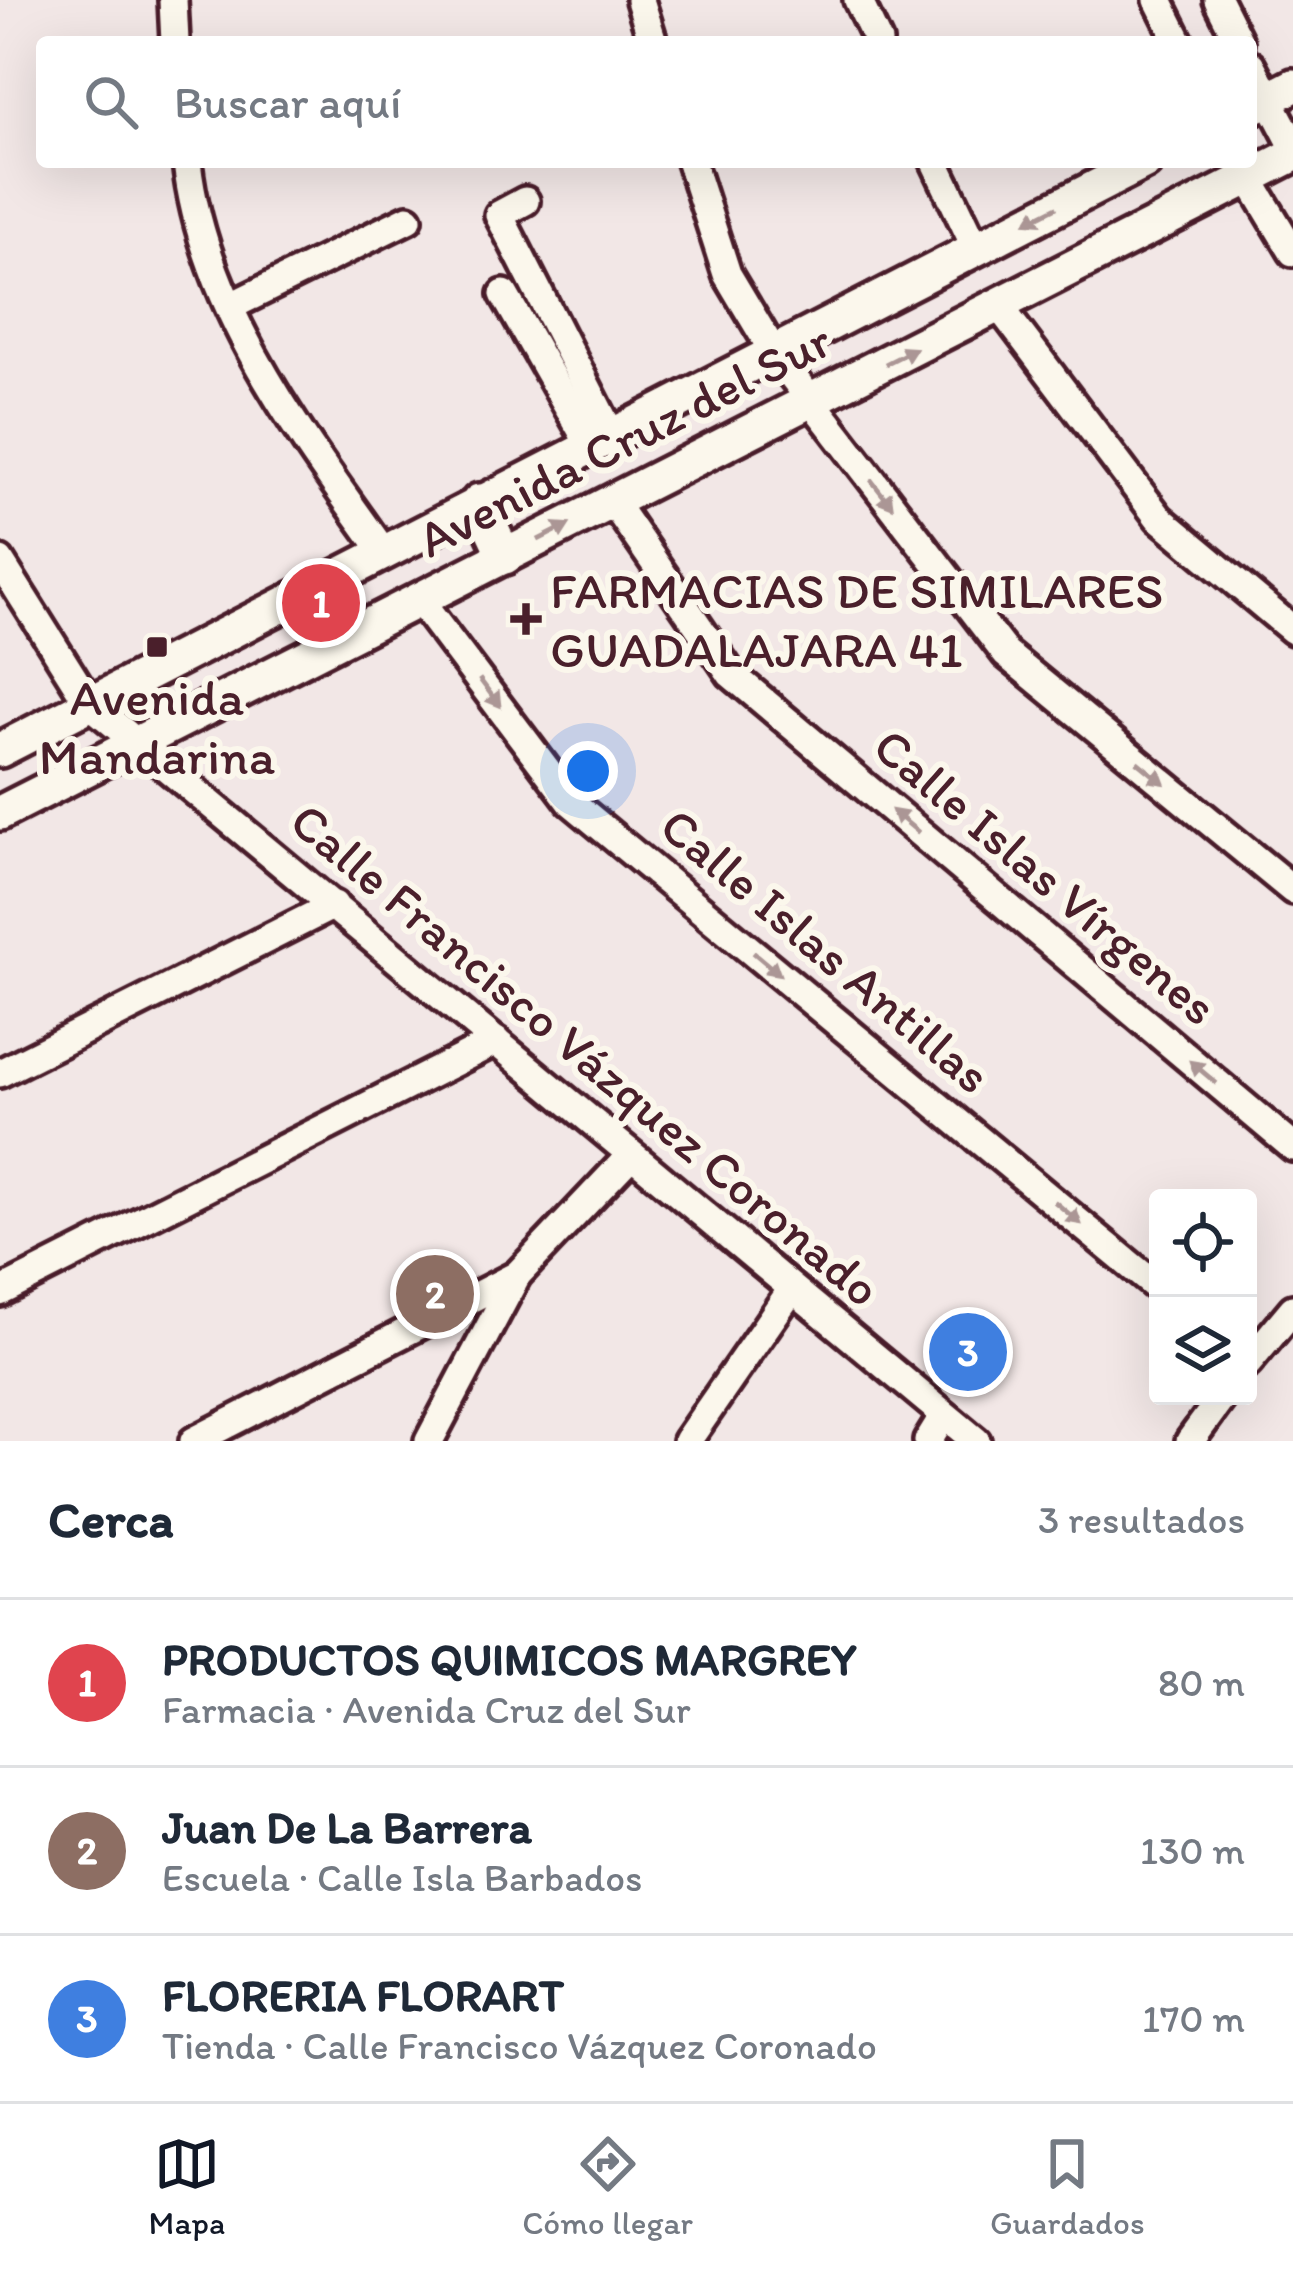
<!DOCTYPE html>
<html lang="es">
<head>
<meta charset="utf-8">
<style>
	:root { --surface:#fff; --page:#f6f6f7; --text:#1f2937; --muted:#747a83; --line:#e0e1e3; --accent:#111827 }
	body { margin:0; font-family:Itim,sans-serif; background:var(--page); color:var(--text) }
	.controls { position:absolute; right:36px; bottom:36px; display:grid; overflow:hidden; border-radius:12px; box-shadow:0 12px 48px #0002 }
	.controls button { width:108px; height:108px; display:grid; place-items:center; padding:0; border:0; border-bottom:3px solid var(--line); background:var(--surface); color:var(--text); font:60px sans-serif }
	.you { position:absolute; left:588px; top:771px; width:42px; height:42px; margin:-30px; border:9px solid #fff; border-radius:50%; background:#1a73e8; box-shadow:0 0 0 18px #1a73e833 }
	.badge { display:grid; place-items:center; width:78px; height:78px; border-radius:50%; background:var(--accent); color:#fff; font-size:39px; font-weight:700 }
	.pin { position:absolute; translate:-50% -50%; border:6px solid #fff; box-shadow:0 3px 12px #0006 }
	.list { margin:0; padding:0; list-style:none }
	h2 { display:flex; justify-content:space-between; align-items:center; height:156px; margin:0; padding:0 48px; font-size:51px }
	h2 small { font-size:39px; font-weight:400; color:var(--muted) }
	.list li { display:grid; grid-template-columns:78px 1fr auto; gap:36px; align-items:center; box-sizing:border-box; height:168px; padding:0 48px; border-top:3px solid var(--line) }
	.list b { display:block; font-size:45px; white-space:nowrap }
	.list p { margin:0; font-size:39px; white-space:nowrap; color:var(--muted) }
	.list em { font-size:39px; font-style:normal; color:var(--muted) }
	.icon { flex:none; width:66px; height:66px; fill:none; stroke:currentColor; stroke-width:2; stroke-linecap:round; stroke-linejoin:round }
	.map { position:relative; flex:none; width:1293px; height:1441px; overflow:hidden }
	.search { position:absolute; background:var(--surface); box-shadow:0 12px 48px #0002; left:36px; right:36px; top:36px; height:132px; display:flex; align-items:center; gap:30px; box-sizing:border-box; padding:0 42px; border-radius:12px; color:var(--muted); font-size:45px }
	.sheet { height:660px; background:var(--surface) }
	nav { display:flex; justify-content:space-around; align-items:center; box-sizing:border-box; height:168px; border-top:3px solid var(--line); background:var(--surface); font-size:33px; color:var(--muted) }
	nav a { display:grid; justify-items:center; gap:6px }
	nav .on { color:var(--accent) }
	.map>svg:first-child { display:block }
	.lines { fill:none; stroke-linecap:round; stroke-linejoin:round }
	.minor-casing { stroke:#4a1f2b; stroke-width:36 }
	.major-casing { stroke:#4a1f2b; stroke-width:42 }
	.minor { stroke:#fbf7ec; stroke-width:27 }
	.major { stroke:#fbf7ec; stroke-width:33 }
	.oneway { fill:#ab9695 }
	.poi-dot { fill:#4a1f2b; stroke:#fbf7ec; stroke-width:4.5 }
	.labels { text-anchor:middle; stroke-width:12; stroke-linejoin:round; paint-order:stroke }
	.street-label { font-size:51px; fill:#4a1f2b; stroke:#fbf7ec }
	.poi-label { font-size:51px; fill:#4a1f2b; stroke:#fbf7ec; text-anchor:start }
</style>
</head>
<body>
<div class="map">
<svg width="1293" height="1441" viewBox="0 0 1293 1441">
	<rect width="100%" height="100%" fill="#f2e7e6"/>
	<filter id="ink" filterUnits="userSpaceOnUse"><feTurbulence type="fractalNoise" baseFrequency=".00833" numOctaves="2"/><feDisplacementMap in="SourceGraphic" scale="24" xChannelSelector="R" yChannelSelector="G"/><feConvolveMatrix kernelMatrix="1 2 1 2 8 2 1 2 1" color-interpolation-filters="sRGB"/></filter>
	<g filter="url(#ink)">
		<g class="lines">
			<g class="minor-casing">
				<g id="minor">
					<path d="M173,0L175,42"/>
					<path d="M640,0L653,42"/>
					<path d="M858,0L878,42"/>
					<path d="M1158,0L1179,42"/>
					<path d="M1218,0L1239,42"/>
					<path d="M1251,65L1293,145"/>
					<path d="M187,162C203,307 301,436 383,551"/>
					<path d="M691,162L727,274L773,351L1006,654L1293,890"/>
					<path d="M935,162L976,248"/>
					<path d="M1239,162L1293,252"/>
					<path d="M525,201L499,215L611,434"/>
					<path d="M504,294L590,445"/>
					<path d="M231,306L408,219"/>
					<path d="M999,306L1159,518L1293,630"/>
					<path d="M613,502L731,674L1293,1147"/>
					<path d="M0,561L89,703L976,1441"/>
					<path d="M419,600L571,802L1158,1288"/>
					<path d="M0,1073L334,905"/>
					<path d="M0,1292L496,1041"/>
					<path d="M1248,1363L1293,1309"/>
					<path d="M194,1441L517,1275"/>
					<path d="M429,1441L517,1275L631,1155"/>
					<path d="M687,1441L792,1289"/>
					<path d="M928,1441L944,1415"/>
					<path d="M1190,1441L1223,1396"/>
				</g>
			</g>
			<g class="major-casing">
				<g id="major">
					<path d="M1251,108L1293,86"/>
					<path d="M479,501L505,557"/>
					<path d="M0,750L1145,162"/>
					<path d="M0,813L1293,155"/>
				</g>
			</g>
			<use href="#minor" class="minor"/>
			<use href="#major" class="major"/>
		</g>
		<defs><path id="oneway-solid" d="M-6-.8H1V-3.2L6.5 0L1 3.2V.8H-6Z" transform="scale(3)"/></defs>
		<g class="oneway">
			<use href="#oneway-solid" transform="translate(1041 215) rotate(153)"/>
			<use href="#oneway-solid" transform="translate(901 356) rotate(-27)"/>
			<use href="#oneway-solid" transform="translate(882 494) rotate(52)"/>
			<use href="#oneway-solid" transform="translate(554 532) rotate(-27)"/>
			<use href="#oneway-solid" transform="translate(490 693) rotate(53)"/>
			<use href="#oneway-solid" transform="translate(1151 773) rotate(39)"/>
			<use href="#oneway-solid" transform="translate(905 821) rotate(-140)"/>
			<use href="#oneway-solid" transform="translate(767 964) rotate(40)"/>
			<use href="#oneway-solid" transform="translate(1203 1072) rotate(-140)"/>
			<use href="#oneway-solid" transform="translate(1068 1213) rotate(40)"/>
		</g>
	</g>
	<g class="poi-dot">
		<path d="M520 601h12v12h12v12h-12v12h-12v-12h-12v-12h12z"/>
		<rect x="145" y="635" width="24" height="24" rx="6"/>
	</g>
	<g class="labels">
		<g class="street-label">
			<text transform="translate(624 439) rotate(-27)" y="18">Avenida Cruz del Sur</text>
			<text transform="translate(1046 876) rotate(40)" y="18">Calle Islas Vírgenes</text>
			<text transform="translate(826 950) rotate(40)" y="18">Calle Islas Antillas</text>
			<text transform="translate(586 1054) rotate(40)" y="18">Calle Francisco Vázquez Coronado</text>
		</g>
		<g class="poi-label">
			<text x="550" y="608">FARMACIAS DE SIMILARES<tspan x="550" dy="59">GUADALAJARA 41</tspan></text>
			<text x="157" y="715" text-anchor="middle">Avenida<tspan x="157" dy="59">Mandarina</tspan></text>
		</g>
	</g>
</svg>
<div class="controls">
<button><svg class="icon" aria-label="locate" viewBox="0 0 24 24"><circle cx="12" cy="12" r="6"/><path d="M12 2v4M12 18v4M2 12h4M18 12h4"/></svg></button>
<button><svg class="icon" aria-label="layers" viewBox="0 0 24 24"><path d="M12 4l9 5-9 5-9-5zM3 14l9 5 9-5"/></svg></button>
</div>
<div class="you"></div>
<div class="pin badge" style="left:321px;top:603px;background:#e0444e">1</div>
<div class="pin badge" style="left:435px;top:1294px;background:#8d6e63">2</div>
<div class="pin badge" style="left:968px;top:1352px;background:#3f7fe0">3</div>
<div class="search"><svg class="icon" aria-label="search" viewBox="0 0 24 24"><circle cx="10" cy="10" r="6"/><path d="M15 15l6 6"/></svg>Buscar aquí</div>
</div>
<section class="sheet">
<h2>Cerca<small>3 resultados</small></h2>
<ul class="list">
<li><span class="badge" style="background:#e0444e">1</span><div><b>PRODUCTOS QUIMICOS MARGREY</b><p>Farmacia · Avenida Cruz del Sur</p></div><em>80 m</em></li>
<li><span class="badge" style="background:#8d6e63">2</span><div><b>Juan De La Barrera</b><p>Escuela · Calle Isla Barbados</p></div><em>130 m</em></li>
<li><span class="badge" style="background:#3f7fe0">3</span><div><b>FLORERIA FLORART</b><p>Tienda · Calle Francisco Vázquez Coronado</p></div><em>170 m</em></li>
</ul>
</section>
<nav>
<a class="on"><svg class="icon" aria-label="map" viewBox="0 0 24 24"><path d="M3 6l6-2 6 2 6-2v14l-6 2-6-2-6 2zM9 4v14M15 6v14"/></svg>Mapa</a>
<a><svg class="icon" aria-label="directions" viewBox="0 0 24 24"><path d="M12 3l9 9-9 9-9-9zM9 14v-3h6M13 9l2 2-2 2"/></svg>Cómo llegar</a>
<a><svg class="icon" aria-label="saved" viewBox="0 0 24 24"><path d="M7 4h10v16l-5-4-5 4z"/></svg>Guardados</a>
</nav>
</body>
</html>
